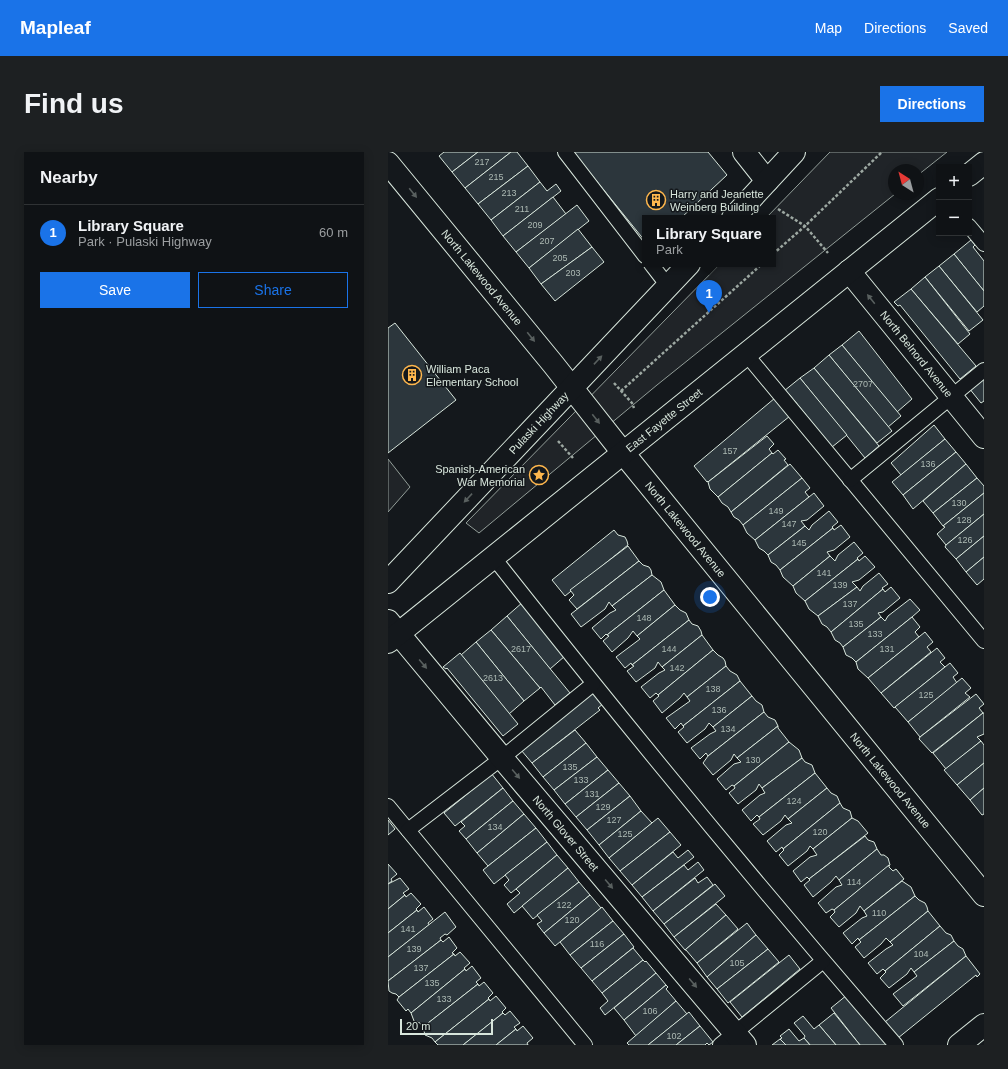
<!DOCTYPE html>
<html lang="en">
<head>
<meta charset="utf-8">
<style>
	:root { --surface:#0f1215; --page:#1d2022; --text:#f1f3f6; --muted:#9b9ea0; --line:#2f3234; --accent:#1a73e8 }
	body { margin:0; font-family:Helvetica,sans-serif; background:var(--page); color:var(--text) }
	.controls { position:absolute; right:12px; top:12px; display:grid; overflow:hidden; border-radius:0px; box-shadow:0 2px 10px #0003 }
	.controls button { width:36px; height:36px; display:grid; place-items:center; padding:0; border:0; border-bottom:1px solid var(--line); background:var(--surface); color:var(--text); font:20px sans-serif }
	.compass { position:absolute; left:500px; top:12px; width:36px; height:36px; border-radius:50%; background:var(--surface); box-shadow:0 2px 10px #0003; rotate:324deg }
	.scale { position:absolute; left:12px; bottom:10px; width:93px; box-sizing:border-box; padding-left:4px; border:2px solid #d8e6dc; border-top:0; font-size:11px; line-height:14px; white-space:nowrap; color:#d8e6dc; -webkit-text-stroke:3px #14181c; paint-order:stroke }
	.you { position:absolute; left:322px; top:445px; width:14px; height:14px; margin:-10px; border:3px solid #fff; border-radius:50%; background:#1a73e8; box-shadow:0 0 0 6px #1a73e833 }
	.badge { display:grid; place-items:center; width:26px; height:26px; border-radius:50%; background:var(--accent); color:#fff; font-size:13px; font-weight:700 }
	.pin { position:absolute; translate:-50% -33px; filter:drop-shadow(0 1px 2px #0008) }
	.pin::after { content:''; position:absolute; top:21px; width:14px; height:12px; background:inherit; clip-path:polygon(0 0,100% 0,50% 100%) }
	.popup { position:absolute; left:254px; top:63px; width:134px; height:52px; box-sizing:border-box; display:grid; place-content:center; border-radius:0px; background:var(--surface); filter:drop-shadow(0 1px 3px #0005); font-size:13px; white-space:nowrap; color:var(--muted) }
	.popup b { font-size:15px; color:var(--text) }
	.popup::after { content:''; position:absolute; left:50%; top:100%; margin-left:-8px; border:8px solid transparent; border-top-color:var(--surface) }
	.list { margin:0; padding:0; list-style:none }
	h2 { display:flex; justify-content:space-between; align-items:center; height:52px; margin:0; padding:0 16px; font-size:17px }
	h2 small { font-size:13px; font-weight:400; color:var(--muted) }
	.list li { display:grid; grid-template-columns:26px 1fr auto; gap:12px; align-items:center; box-sizing:border-box; height:56px; padding:0 16px; border-top:1px solid var(--line) }
	.list b { display:block; font-size:15px; white-space:nowrap }
	.list p { margin:0; font-size:13px; white-space:nowrap; color:var(--muted) }
	.list em { font-size:13px; font-style:normal; color:var(--muted) }
	.actions { display:flex; gap:8px; padding:12px 16px }
	.actions a { flex:1; padding:9px 0; border:1px solid var(--accent); border-radius:0px; text-align:center; font-size:14px; color:var(--accent) }
	.actions .main { background:var(--accent); color:#fff }
	.map { position:relative; flex:none; width:596px; height:893px; overflow:hidden; border-radius:0px }
	header { display:flex; align-items:center; gap:24px; box-sizing:border-box; height:56px; padding:0 20px; background:var(--accent); color:#fff }
	header strong { font-size:19px }
	nav { display:flex; gap:22px; margin-inline-start:auto; font-size:14px }
	.intro { display:flex; align-items:center; justify-content:space-between; box-sizing:border-box; height:96px; padding:0 24px }
	h1 { margin:0; font-size:28px }
	.button { padding:10px 18px; border-radius:0px; background:var(--accent); color:#fff; font-size:14px; font-weight:700 }
	main { display:flex; gap:24px; padding:0 24px }
	aside { flex:1; background:var(--surface); border-radius:0px; box-shadow:0 2px 10px #0003 }
	.map>svg:first-child { display:block }
	.green { fill:#202428; stroke:#939e99 }
	.building { fill:#2c363c; stroke:#d8e6dc }
	.lines { fill:none; stroke-linecap:round; stroke-linejoin:round }
	.lane-casing { stroke:#d8e6dc; stroke-width:16 }
	.street-casing { stroke:#d8e6dc; stroke-width:24 }
	.secondary-casing { stroke:#d8e6dc; stroke-width:24 }
	.path { stroke:#9da8a2; stroke-width:2.5; stroke-dasharray:3 2; stroke-linecap:butt }
	.lane { stroke:#14181c; stroke-width:14 }
	.street { stroke:#14181c; stroke-width:22 }
	.secondary { stroke:#14181c; stroke-width:22 }
	.oneway { fill:#59605f }
	.labels { text-anchor:middle; stroke-width:3; stroke-linejoin:round; paint-order:stroke }
	.number-label { font-size:9px; fill:#adbab4 }
	.poi-label { font-size:11px; fill:#d8e6dc; stroke:#14181c; text-anchor:start }
	.street-label { font-size:11px; fill:#d8e6dc; stroke:#14181c }
</style>
</head>
<body>
<header>
<strong>Mapleaf</strong>
<nav><a>Map</a><a>Directions</a><a>Saved</a></nav>
</header>
<div class="intro"><h1>Find us</h1><a class="button">Directions</a></div>
<main>
<aside>
<h2>Nearby<small></small></h2>
<ul class="list">
<li><span class="badge">1</span><div><b>Library Square</b><p>Park · Pulaski Highway</p></div><em>60 m</em></li>
</ul>
<div class="actions"><a class="main">Save</a><a>Share</a></div>
</aside>
<div class="map">
<svg width="596" height="893" viewBox="0 0 596 893">
	<rect width="100%" height="100%" fill="#14181c"/>
	<g class="green">
		<path d="M442,0H559L530,23V18H506V42H507L269,233L91,381L78,371L332,112H385V66H378Z"/>
		<path d="M0,307L22,335L0,360Z"/>
	</g>
	<g class="building">
		<path d="M56,0H90L64,20L51,4Z"/>
		<path d="M90,0H123L77,36L64,20Z"/>
		<path d="M123,0H129L140,14L90,52L77,36Z"/>
		<path d="M185,0H320L339,23L293,66H257V89Z"/>
		<path d="M140,14L152,30L103,68L90,52Z"/>
		<path d="M152,30L159,39L168,32L173,39L115,84L103,68Z"/>
		<path d="M165,45L178,62L128,100L115,84Z"/>
		<path d="M189,53L201,69L141,116L128,100Z"/>
		<path d="M190,77L204,95L153,132L141,116Z"/>
		<path d="M583,88L587,93L585,95L596,109V139L566,102Z"/>
		<path d="M204,95L216,110L167,149L153,132Z"/>
		<path d="M566,102L596,139V154L589,160L551,114Z"/>
		<path d="M551,114L595,168L581,179L537,125Z"/>
		<path d="M537,125L582,182L570,192L523,137Z"/>
		<path d="M523,137L588,214L572,227L512,153L510,154L506,150Z"/>
		<path d="M7,171L68,248L0,301V176Z"/>
		<path d="M471,179L524,247L509,260L454,193Z"/>
		<path d="M454,193L513,264L500,275L441,203Z"/>
		<path d="M441,203L504,279L489,291L426,216Z"/>
		<path d="M426,216L491,294L477,306L412,226Z"/>
		<path d="M412,226L459,283L444,295L401,242L399,244L396,239Z"/>
		<path d="M596,226V249L593,251L581,236Z"/>
		<path d="M387,246L402,264L320,330V329L319,330L306,314Z"/>
		<path d="M546,273L557,287L513,323L503,311Z"/>
		<path d="M379,284L386,292L381,297L384,301L330,345L322,337L320,330Z"/>
		<path d="M557,287L568,300L515,343L504,330Z"/>
		<path d="M390,298L398,307L396,308L400,313L343,360L340,355L334,351L330,345L384,301L385,302Z"/>
		<path d="M568,300L578,312L525,357L515,343Z"/>
		<path d="M402,312L414,326L355,373L351,368L346,365L343,360Z"/>
		<path d="M578,312L589,326L545,361L535,349Z"/>
		<path d="M414,326L422,336L417,340L421,345L367,388L359,381L355,373Z"/>
		<path d="M589,326L596,334V341L555,374L545,361Z"/>
		<path d="M426,341L436,354L419,368L413,369L417,374L380,403L376,399L371,396L367,388Z"/>
		<path d="M596,341V362L558,393L549,382L557,375L555,374Z"/>
		<path d="M441,359L450,370L444,375L445,376L392,418L388,413L383,410L380,403L417,374L421,378L424,373Z"/>
		<path d="M596,362V384L568,407L557,395L558,393Z"/>
		<path d="M453,373L462,385L446,398L439,400L442,404L405,434L395,425L392,418L445,376L446,378Z"/>
		<path d="M226,378L230,383L237,385L239,389L240,393L177,444L164,428Z"/>
		<path d="M596,384V405L578,420L568,407Z"/>
		<path d="M466,390L475,401L469,406L470,407L417,449L408,441L405,434L442,404L447,409L450,403Z"/>
		<path d="M240,394L251,409L189,457L181,448L186,443L182,438Z"/>
		<path d="M477,404L487,415L471,428L464,430L469,435L430,464L421,457L417,449L470,407L471,409Z"/>
		<path d="M596,405V427L589,433L578,420Z"/>
		<path d="M251,409L255,413L261,415L263,418L264,423L224,454L221,450L217,457L193,475L183,462Z"/>
		<path d="M491,421L500,432L494,436L495,437L443,480L439,475L434,472L430,464L469,435L472,439L475,434Z"/>
		<path d="M264,423L273,430L276,438L219,483L218,482L213,487L204,476L222,461L228,458L224,454Z"/>
		<path d="M503,435L512,446L495,460L490,461L493,465L455,495L452,491L447,488L443,480L495,437L497,440Z"/>
		<path d="M276,438L287,453L249,484L245,479L240,486L224,500L215,489L221,484L219,483Z"/>
		<path d="M522,447L532,458L524,465L468,510L464,506L458,503L455,495L493,465L497,469L500,464Z"/>
		<path d="M135,450L177,504L162,517L119,464Z"/>
		<path d="M287,453L292,458L298,461L301,468L244,513L243,511L237,516L228,505L252,487L249,484Z"/>
		<path d="M119,464L182,541L167,553L153,535L152,536L103,478Z"/>
		<path d="M524,465L532,475L527,480L531,485L480,526L470,517L468,510Z"/>
		<path d="M301,468L304,472L310,474L313,479L314,483L274,515L270,510L267,516L248,530L239,519L246,514L244,513Z"/>
		<path d="M103,478L152,536L136,549L88,490Z"/>
		<path d="M537,480L545,490L539,495L543,500L493,541L480,526Z"/>
		<path d="M314,483L325,498L270,543L268,541L262,546L253,535L271,521L277,518L274,515Z"/>
		<path d="M88,490L136,549L121,562L73,503Z"/>
		<path d="M549,496L557,506L552,510L557,515L506,556L493,541Z"/>
		<path d="M325,498L330,503L335,506L337,509L338,514L299,545L296,541L292,546L274,561L265,549L271,544L270,543Z"/>
		<path d="M72,501L130,572L115,584L59,516L58,517L55,515Z"/>
		<path d="M562,511L570,521L565,525L569,531L520,570L507,555Z"/>
		<path d="M338,514L342,519L349,523L352,529L295,574L293,571L287,577L278,566L302,549L299,545Z"/>
		<path d="M574,526L583,536L577,541L582,545L532,585L520,570Z"/>
		<path d="M352,529L364,544L325,575L321,571L317,577L299,591L290,580L296,575L295,574Z"/>
		<path d="M206,539L216,551L210,556L212,558L144,611L133,598Z"/>
		<path d="M588,542L596,552L591,556L595,561L544,601L531,587L532,585Z"/>
		<path d="M364,544L368,549L374,553L376,560L320,604L318,601L312,607L303,596L322,582L328,579L325,575Z"/>
		<path d="M376,560L380,565L387,568L390,574L349,606L346,602L343,608L325,623L315,611L320,604Z"/>
		<path d="M595,561H596V582L589,585L593,589L558,617L545,601Z"/>
		<path d="M390,574V576L401,590L346,634L344,633L338,638L329,627L346,612L353,610L349,606Z"/>
		<path d="M187,578L198,591L155,625L144,611Z"/>
		<path d="M593,589L596,593V611L569,633L556,618Z"/>
		<path d="M401,590L411,598L414,606L374,636L371,632L368,638L350,652L341,641L347,636L346,634Z"/>
		<path d="M198,591L209,605L166,638L155,625Z"/>
		<path d="M209,605L220,618L177,652L166,638Z"/>
		<path d="M414,606L417,610L424,613L427,621L371,665L369,663L363,669L354,658L372,643L377,641L374,636Z"/>
		<path d="M596,611V636L582,648L569,633Z"/>
		<path d="M220,618L231,631L188,665L177,652Z"/>
		<path d="M103,621L115,636L67,674L56,661L100,625Z"/>
		<path d="M427,621L439,636L400,667L397,663L393,669L375,683L365,672L372,667L371,665Z"/>
		<path d="M231,631L242,644L199,678L188,665Z"/>
		<path d="M115,636L125,649L78,687L71,679L77,674L73,670Z"/>
		<path d="M439,636L443,641L449,644L452,651L395,697L394,695L388,700L379,689L398,673L404,671L400,667Z"/>
		<path d="M596,636V662L594,663L582,648Z"/>
		<path d="M242,644L253,659L211,693L199,678Z"/>
		<path d="M125,649L136,662L89,701L78,687Z"/>
		<path d="M452,651L455,656L462,659L464,666L425,697L422,694L419,699L400,714L391,703L396,698L395,697Z"/>
		<path d="M253,659L264,671L221,706L211,693Z"/>
		<path d="M136,662L148,676L100,714L89,701Z"/>
		<path d="M270,666L282,680L232,719L221,706Z"/>
		<path d="M464,666L470,669L480,681L421,727L419,725L413,730L405,719L422,705L429,703L425,697Z"/>
		<path d="M0,668L7,677L0,683Z"/>
		<path d="M148,676L159,690L106,732L95,718Z"/>
		<path d="M282,680L293,693L244,733L232,719Z"/>
		<path d="M477,684L480,688L486,690L489,697L451,728L448,724L443,730L425,745L416,733L422,728L421,727Z"/>
		<path d="M159,690L169,703L123,741L116,733L121,728L117,723Z"/>
		<path d="M489,697L493,703H496L500,706L502,713L446,758L444,757L438,761L430,751L448,735L454,733L451,728Z"/>
		<path d="M300,698L306,705L254,745L244,733L285,700L290,706Z"/>
		<path d="M169,703L180,716L126,761L119,752L132,741L128,737Z"/>
		<path d="M310,710L316,718L265,759L254,745L296,713L300,718Z"/>
		<path d="M0,712L9,722L3,727L4,729L0,732Z"/>
		<path d="M501,713V715L505,719L508,717L516,727L476,759L472,754L468,761L451,775L442,765L447,760L446,758Z"/>
		<path d="M180,716L191,730L145,767L134,754Z"/>
		<path d="M319,725L325,733L276,772L265,759L307,726L310,731Z"/>
		<path d="M12,726L21,737L15,741L17,743L0,757V732Z"/>
		<path d="M514,729L523,735L527,744L471,788L470,786L464,792L455,781L474,766L479,764L476,759Z"/>
		<path d="M191,730L202,743L156,781L149,772L154,769L149,763Z"/>
		<path d="M327,732L337,744L286,785L276,772Z"/>
		<path d="M23,741L33,752L28,757L29,758L0,781V757L17,743L18,745Z"/>
		<path d="M202,743L213,756L167,794L156,781Z"/>
		<path d="M527,744L531,748L537,751L539,755L540,759L502,790L498,786L493,792L476,806L467,795L473,790L471,788Z"/>
		<path d="M328,752L338,763L297,798L286,785Z"/>
		<path d="M36,755L45,767L40,771L41,773L0,805V781L29,758L30,760Z"/>
		<path d="M214,755L225,769L182,803L172,790Z"/>
		<path d="M540,759L552,774L497,819L495,817L489,822L480,811L498,797L505,793L502,790Z"/>
		<path d="M57,760L68,775L59,783L57,782L52,786L53,788L0,829V805Z"/>
		<path d="M338,763L350,777L309,811L298,798H297Z"/>
		<path d="M225,769L236,782L193,816L182,803Z"/>
		<path d="M359,771L368,783L319,825L309,811Z"/>
		<path d="M552,774L558,781L563,783L566,789L526,820L523,816L519,822L501,836L492,826L498,820L497,819Z"/>
		<path d="M236,782L246,795L204,829L193,816Z"/>
		<path d="M368,783L380,797L329,837L319,825Z"/>
		<path d="M61,785L69,796L64,801L66,802L11,845L8,842L4,841L1,839L0,829L53,788L55,790Z"/>
		<path d="M566,789L570,794L575,797L578,804L515,854L505,842L529,824L526,820Z"/>
		<path d="M245,796L255,808L214,841L204,829Z"/>
		<path d="M380,797L391,810L340,851L329,837Z"/>
		<path d="M72,800L82,811L76,816L77,817L23,861L20,857L18,859L9,848L11,845L66,802L67,804Z"/>
		<path d="M401,803L412,817L354,865L342,850Z"/>
		<path d="M578,804L592,822L589,825L588,823L510,886L497,870Z"/>
		<path d="M255,808L257,810L258,809L268,821L217,863L212,856L220,849L214,841Z"/>
		<path d="M84,814L93,826L88,830L90,832L35,875L32,871L26,869L23,861L77,817L78,819Z"/>
		<path d="M268,821L278,833L236,868L226,856Z"/>
		<path d="M96,830L105,841L100,846L101,847L47,890L44,886L37,883L35,875L90,832L91,834Z"/>
		<path d="M278,833L280,835L278,837L288,849L248,884L236,868Z"/>
		<path d="M459,843L498,892L499,891L501,893H472L443,856Z"/>
		<path d="M108,844L118,856L114,860L115,861L75,893H50L47,890L101,847L102,849Z"/>
		<path d="M288,849L299,862L260,893H241L239,891Z"/>
		<path d="M122,859L132,871L126,875L128,877L108,893H75L115,861L117,863Z"/>
		<path d="M301,860L312,874L288,893H260Z"/>
		<path d="M446,861L472,893H448L431,873Z"/>
		<path d="M415,864L426,877L431,873L448,893H422L416,886L417,884L406,871Z"/>
		<path d="M135,874L145,886L139,891L140,893H108L128,877L129,879Z"/>
		<path d="M312,874L325,890L321,893L319,891L317,893H288Z"/>
		<path d="M401,877L411,889L416,886L422,893H398L392,887L394,886L392,884Z"/>
		<path d="M392,887L398,893H384Z"/>
	</g>
	<g class="lines">
		<g class="lane-casing">
			<g id="lane">
				<path d="M177,0L257,104"/>
				<path d="M581,74L596,92"/>
				<path d="M263,112L280,134"/>
				<path d="M358,202L596,489"/>
				<path d="M462,328L596,218"/>
				<path d="M106,406C236,571 370,734 508,893"/>
				<path d="M0,654L197,893"/>
				<path d="M20,678L114,606L205,532"/>
				<path d="M332,893L435,809"/>
			</g>
		</g>
		<g class="street-casing">
			<g id="street">
				<path d="M356,0L379,29"/>
				<path id="s1" d="M0,11L165,212L236,302L596,743"/>
				<path d="M345,66L406,0"/>
				<path id="s2" d="M461,119L596,285"/>
				<path id="s3" d="M0,430L301,112"/>
				<path id="s4" d="M0,469L114,606L357,893"/>
				<path d="M571,893L596,873"/>
			</g>
		</g>
		<g class="secondary-casing">
			<g id="secondary">
				<path d="M581,23L596,11"/>
				<path id="s5" d="M0,490L551,47"/>
			</g>
		</g>
		<g class="path">
			<path d="M390,57L417,74L440,101"/>
			<path d="M385,102L417,74L494,0"/>
			<path d="M226,231L244,251L246,256"/>
			<path d="M233,239L374,112"/>
			<path d="M170,289L185,306"/>
		</g>
		<use href="#lane" class="lane"/>
		<use href="#street" class="street"/>
		<use href="#secondary" class="secondary"/>
	</g>
	<defs><path id="oneway-solid" d="M-6-.8H1V-3.2L6.5 0L1 3.2V.8H-6Z"/></defs>
	<g class="oneway">
		<use href="#oneway-solid" transform="translate(25 41) rotate(51)"/>
		<use href="#oneway-solid" transform="translate(483 147) rotate(-129)"/>
		<use href="#oneway-solid" transform="translate(143 185) rotate(51)"/>
		<use href="#oneway-solid" transform="translate(210 208) rotate(-47)"/>
		<use href="#oneway-solid" transform="translate(208 267) rotate(52)"/>
		<use href="#oneway-solid" transform="translate(80 346) rotate(133)"/>
		<use href="#oneway-solid" transform="translate(35 512) rotate(50)"/>
		<use href="#oneway-solid" transform="translate(128 622) rotate(50)"/>
		<use href="#oneway-solid" transform="translate(221 732) rotate(50)"/>
		<use href="#oneway-solid" transform="translate(305 831) rotate(50)"/>
	</g>
	<defs>
		<g id="building-ring" transform="scale(1)"><circle r="9.5" fill="#14181c" stroke="#ffb74d" stroke-width="1.5"/><path d="M-4-6H4V6H1V3H-1V6H-4ZM-2.5-4.3h1.7v1.8h-1.7ZM.8-4.3h1.7v1.8H.8ZM-2.5-1h1.7V.8h-1.7ZM.8-1h1.7V.8H.8Z" fill="#ffb74d"/></g>
		<g id="sight-ring" transform="scale(1)"><circle r="9.5" fill="#14181c" stroke="#ffb74d" stroke-width="1.5"/><path d="M0-6L1.8-2.2L6-1.7L2.9 1.2L3.7 5.4L0 3.3L-3.7 5.4L-2.9 1.2L-6-1.7L-1.8-2.2Z" fill="#ffb74d"/></g>
	</defs>
	<g fill-rule="evenodd">
		<use href="#building-ring" x="268" y="48"/>
		<use href="#building-ring" x="24" y="223"/>
		<use href="#sight-ring" x="151" y="323"/>
	</g>
	<g class="labels">
		<g class="number-label">
			<text x="94" y="13">217</text>
			<text x="108" y="28">215</text>
			<text x="121" y="44">213</text>
			<text x="134" y="60">211</text>
			<text x="147" y="76">209</text>
			<text x="159" y="92">207</text>
			<text x="172" y="109">205</text>
			<text x="185" y="124">203</text>
			<text x="475" y="235">2707</text>
			<text x="342" y="302">157</text>
			<text x="540" y="315">136</text>
			<text x="571" y="354">130</text>
			<text x="388" y="362">149</text>
			<text x="576" y="371">128</text>
			<text x="401" y="375">147</text>
			<text x="577" y="391">126</text>
			<text x="411" y="394">145</text>
			<text x="436" y="424">141</text>
			<text x="452" y="436">139</text>
			<text x="462" y="455">137</text>
			<text x="256" y="469">148</text>
			<text x="468" y="475">135</text>
			<text x="487" y="485">133</text>
			<text x="133" y="500">2617</text>
			<text x="281" y="500">144</text>
			<text x="499" y="500">131</text>
			<text x="289" y="519">142</text>
			<text x="105" y="529">2613</text>
			<text x="325" y="540">138</text>
			<text x="538" y="546">125</text>
			<text x="331" y="561">136</text>
			<text x="340" y="580">134</text>
			<text x="365" y="611">130</text>
			<text x="182" y="618">135</text>
			<text x="193" y="631">133</text>
			<text x="204" y="645">131</text>
			<text x="406" y="652">124</text>
			<text x="215" y="658">129</text>
			<text x="226" y="671">127</text>
			<text x="107" y="678">134</text>
			<text x="432" y="683">120</text>
			<text x="237" y="685">125</text>
			<text x="466" y="733">114</text>
			<text x="176" y="756">122</text>
			<text x="491" y="764">110</text>
			<text x="184" y="771">120</text>
			<text x="20" y="780">141</text>
			<text x="209" y="795">116</text>
			<text x="26" y="800">139</text>
			<text x="533" y="805">104</text>
			<text x="349" y="814">105</text>
			<text x="33" y="819">137</text>
			<text x="44" y="834">135</text>
			<text x="56" y="850">133</text>
			<text x="262" y="862">106</text>
			<text x="286" y="887">102</text>
		</g>
		<g class="poi-label">
			<text x="282" y="46">Harry and Jeanette<tspan x="282" dy="13">Weinberg Building</tspan></text>
			<text x="38" y="221">William Paca<tspan x="38" dy="13">Elementary School</tspan></text>
			<text x="137" y="321" text-anchor="end">Spanish-American<tspan x="137" dy="13">War Memorial</tspan></text>
		</g>
		<g class="street-label">
			<text dy="4" stroke="none"><textPath href="#s1" startOffset="148">North Lakewood Avenue</textPath></text>
			<text dy="4" stroke="none"><textPath href="#s2" startOffset="107">North Belnord Avenue</textPath></text>
			<text dy="4" stroke="none"><textPath href="#s5" startOffset="354">East Fayette Street</textPath></text>
			<text dy="4" stroke="none"><textPath href="#s3" startOffset="219">Pulaski Highway</textPath></text>
			<text dy="4" stroke="none"><textPath href="#s1" startOffset="472">North Lakewood Avenue</textPath></text>
			<text dy="4" stroke="none"><textPath href="#s1" startOffset="796">North Lakewood Avenue</textPath></text>
			<text dy="4" stroke="none"><textPath href="#s4" startOffset="277">North Glover Street</textPath></text>
		</g>
	</g>
</svg>
<div class="controls">
<button>+</button>
<button>−</button>
</div>
<svg class="compass" viewBox="-18 -18 36 36"><path d="M0-13l5 13h-10z" fill="#e53935"/><path d="M0 13l5-13h-10z" fill="#9b9ea0"/></svg>
<div class="scale">20 m</div>
<div class="you"></div>
<div class="pin badge" style="left:321px;top:161px">1</div>
<div class="popup"><b>Library Square</b>Park</div>
</div>
</main>
</body>
</html>
